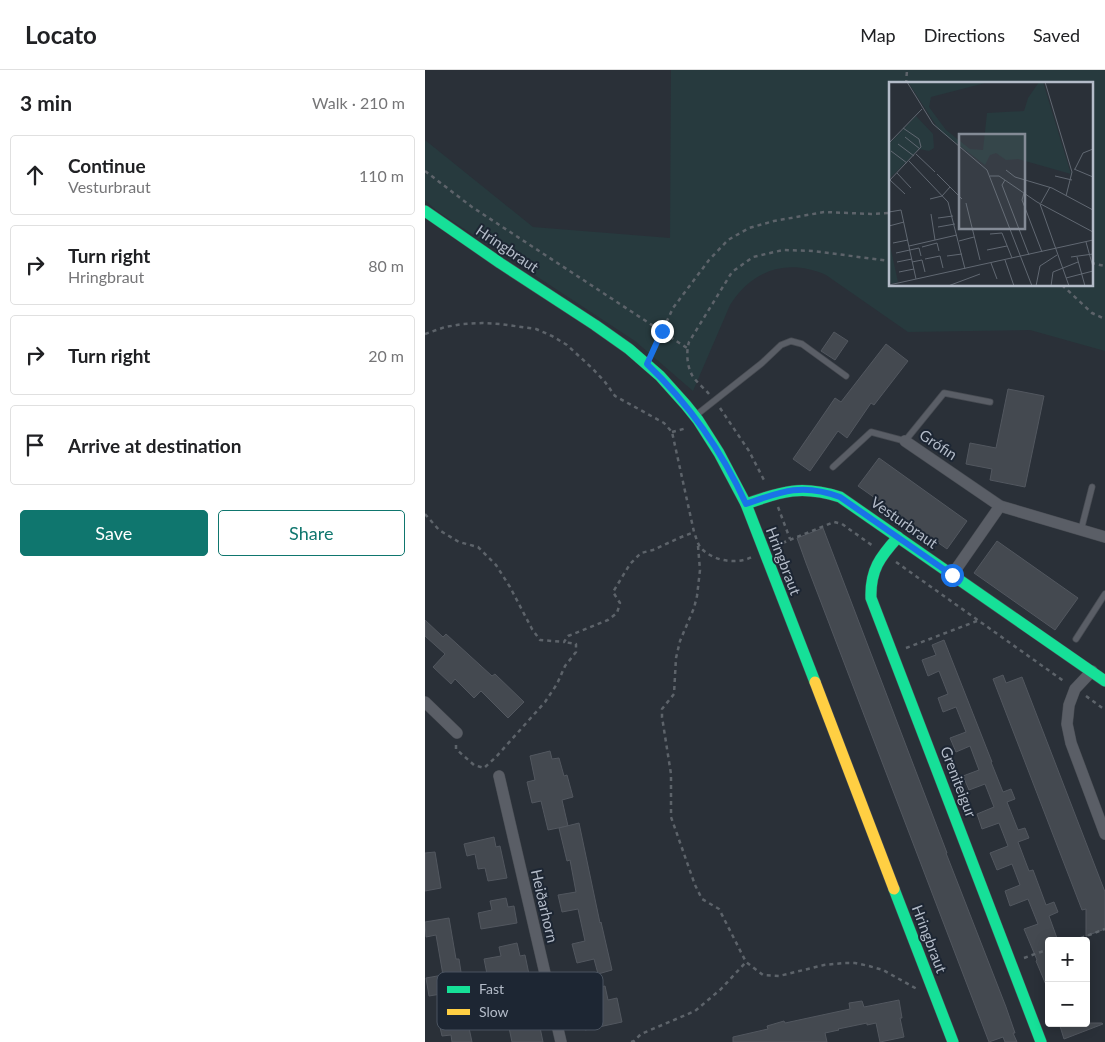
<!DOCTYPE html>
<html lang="en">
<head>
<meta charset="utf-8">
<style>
	:root { --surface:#fff; --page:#f2f2f2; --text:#202124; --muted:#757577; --line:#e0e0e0; --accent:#0f766e }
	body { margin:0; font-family:Lato,sans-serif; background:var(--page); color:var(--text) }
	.controls { position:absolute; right:15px; bottom:15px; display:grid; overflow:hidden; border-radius:5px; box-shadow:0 2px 12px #0003 }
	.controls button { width:45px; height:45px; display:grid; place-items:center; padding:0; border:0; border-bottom:1px solid var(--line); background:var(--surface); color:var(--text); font:25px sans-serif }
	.stop { position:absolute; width:15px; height:15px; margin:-11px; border:4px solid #1a73e8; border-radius:50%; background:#fff }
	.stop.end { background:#1a73e8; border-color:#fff; box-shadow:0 1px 5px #0008 }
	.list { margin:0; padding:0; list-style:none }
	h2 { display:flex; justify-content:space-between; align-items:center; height:65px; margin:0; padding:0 20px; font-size:21px }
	h2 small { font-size:16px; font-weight:400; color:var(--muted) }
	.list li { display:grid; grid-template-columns:32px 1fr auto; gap:15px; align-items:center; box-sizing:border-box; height:80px; margin:0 10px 10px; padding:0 10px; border:1px solid var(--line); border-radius:5px }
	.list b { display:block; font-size:19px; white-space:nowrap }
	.list p { margin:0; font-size:16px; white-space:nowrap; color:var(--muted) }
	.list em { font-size:16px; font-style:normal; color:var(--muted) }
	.actions { display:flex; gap:10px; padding:15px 20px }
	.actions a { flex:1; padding:11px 0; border:1px solid var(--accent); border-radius:5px; text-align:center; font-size:18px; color:var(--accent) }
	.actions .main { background:var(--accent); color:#fff }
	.icon { flex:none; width:28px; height:28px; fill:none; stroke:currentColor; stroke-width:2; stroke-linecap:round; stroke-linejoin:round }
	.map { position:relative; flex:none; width:680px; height:972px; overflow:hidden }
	header { display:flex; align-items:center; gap:30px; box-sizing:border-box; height:70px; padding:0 25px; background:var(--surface); border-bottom:1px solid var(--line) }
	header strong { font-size:24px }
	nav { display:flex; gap:28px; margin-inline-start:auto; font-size:18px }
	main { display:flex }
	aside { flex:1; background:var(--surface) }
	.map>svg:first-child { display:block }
	.green { fill:#273a3e; fill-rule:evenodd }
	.building { fill:#444950; stroke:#52575f }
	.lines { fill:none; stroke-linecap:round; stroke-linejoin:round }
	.lane-casing { stroke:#484c53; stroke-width:7 }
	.street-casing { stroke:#484c53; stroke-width:12 }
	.fast-casing { stroke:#484c53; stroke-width:12 }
	.slow-casing { stroke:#484c53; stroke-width:12 }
	.path { stroke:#5d636a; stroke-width:2.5; stroke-dasharray:4 4; stroke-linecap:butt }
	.lane { stroke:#5a5e66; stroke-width:5.5 }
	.street { stroke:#5a5e66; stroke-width:11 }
	.fast { stroke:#16e098; stroke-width:11 }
	.slow { stroke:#ffcf43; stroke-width:11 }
	.route { stroke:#1a73e8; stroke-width:6 }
	.labels { text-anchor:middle; stroke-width:4; stroke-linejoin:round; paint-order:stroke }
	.street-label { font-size:15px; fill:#b4bcc9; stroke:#1d2633 }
	.inset-road { fill:none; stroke:#616872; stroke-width:1 }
	.view { fill:#848b96; fill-opacity:0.15; stroke:#848b96; stroke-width:2.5 }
	.inset-edge { fill:none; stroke:#b4bcc9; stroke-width:2.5 }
	.key { fill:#1d2633; stroke:#4a5360; stroke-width:1 }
	.key-label { font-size:14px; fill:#b4bcc9 }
</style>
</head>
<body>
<header>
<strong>Locato</strong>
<nav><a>Map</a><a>Directions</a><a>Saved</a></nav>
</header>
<main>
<aside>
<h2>3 min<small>Walk · 210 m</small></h2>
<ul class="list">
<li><svg class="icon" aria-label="ahead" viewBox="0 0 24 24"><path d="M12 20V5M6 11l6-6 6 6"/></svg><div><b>Continue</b><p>Vesturbraut</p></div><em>110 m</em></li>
<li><svg class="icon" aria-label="right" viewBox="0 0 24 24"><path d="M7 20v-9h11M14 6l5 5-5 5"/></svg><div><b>Turn right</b><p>Hringbraut</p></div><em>80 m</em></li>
<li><svg class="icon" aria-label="right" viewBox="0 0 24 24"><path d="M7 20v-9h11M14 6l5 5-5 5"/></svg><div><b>Turn right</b></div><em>20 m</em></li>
<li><svg class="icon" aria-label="arrive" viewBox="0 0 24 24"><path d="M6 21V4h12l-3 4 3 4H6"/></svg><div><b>Arrive at destination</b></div></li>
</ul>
<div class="actions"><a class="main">Save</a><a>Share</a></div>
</aside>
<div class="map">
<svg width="680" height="972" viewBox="0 0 680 972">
	<rect width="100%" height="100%" fill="#2a3038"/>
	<path class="green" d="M246,0H680V281L605,260L483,262L401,205C362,188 327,200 305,235L268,321L210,271L12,141L0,130V70L108,157L245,168ZM465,14H666V215H465Z"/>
	<g class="building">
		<path d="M409,262L423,271L410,290L396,281Z"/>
		<path d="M461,274L483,291L449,335L446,333L422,368L413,361L385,401L368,389L410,328L416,332Z"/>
		<path d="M583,319L619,326L600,417L565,410L567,399L541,394L545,373L571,378Z"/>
		<path d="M454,388L542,451L522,479L433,416Z"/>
		<path d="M398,458L522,783H521L581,937L590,963H588L592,972H580L578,967L564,972L381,493L372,468Z"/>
		<path d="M572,471L653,528L630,560L549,503Z"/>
		<path d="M0,550L18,567L21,564L67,606L70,604L99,632L83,648L56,621L49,628L30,609L26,614L8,597L20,584L0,566Z"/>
		<path d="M519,570L567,692H566L578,722L586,719L590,729L582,732L593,760L600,758L604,768L593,772L604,801L608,800L621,835L629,832L633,842L624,846L633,871H624V922L611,891L612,890L599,859L613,854L603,829L585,836L580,821L595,815L587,794L572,800L565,783L583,776L574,753L557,759L552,744L569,737L560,714L544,720L538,706L554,700L545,676L531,682L525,668L541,662L531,637L518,642L513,628L523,624L514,601L503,606L497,590L511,585L507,575Z"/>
		<path d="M578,605L581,613L597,607L680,822V859L661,866V839L657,840L568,609Z"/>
		<path d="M125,681L127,689L134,688L139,706L142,705L148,727L137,730L143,756L123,760L116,731L107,733L102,712L110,710L105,686Z"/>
		<path d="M154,753L175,853L176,852L187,900L173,904L169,889L152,893L147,874L160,871L153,839L137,842L133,825L151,822L145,790L142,791L134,758Z"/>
		<path d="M69,767L71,777L75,776L82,808L63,811L60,798L53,799L50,784L42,786L39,774Z"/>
		<path d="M10,782L16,818L0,821V783Z"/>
		<path d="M81,828L83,837L89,836L92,853L56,859L53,843L67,840L65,831Z"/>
		<path d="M24,848L31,889H34L40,928L23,931L22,923L4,926L1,908L18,905L11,865L1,867L0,852Z"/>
		<path d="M92,873L95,886L100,885L105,909L100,910L108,944L112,943L118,972H87L83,953L93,951L85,914H82L80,905L63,909L59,889L76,886L74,877Z"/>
		<path d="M180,916L183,930L192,928L197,952L160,960L155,936L165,934L162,920Z"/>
		<path d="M474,930L477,948H475L479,967L455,972L451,953L442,955V953L413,959L414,960L400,963L402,972H308V967L343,959L342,956L359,951L360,953L425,939L424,933L437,931L439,937Z"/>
		<path d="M36,948L38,959L44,958L47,972H27L26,965L17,966L14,953Z"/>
		<path d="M634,953H677L678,954L639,969Z"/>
	</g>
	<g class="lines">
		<g class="lane-casing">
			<g id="lane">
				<path d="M270,346L337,293L356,275L366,271L377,274L421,306"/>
				<path d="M408,397L446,362L480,371L519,323L565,332"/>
				<path d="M656,460L667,417"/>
				<path d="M651,569L680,524"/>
			</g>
		</g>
		<g class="street-casing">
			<g id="street">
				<path d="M480,371L575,436L680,467"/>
				<path d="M527,505L575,436"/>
				<path d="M667,601L650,619L644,635L642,654L646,673L680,764"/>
				<path d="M0,632L32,663"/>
				<path d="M74,706L136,972"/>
			</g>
		</g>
		<g class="fast-casing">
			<g id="fast">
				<path d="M0,141L75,193L170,255L204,279L235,306L261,335L273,350L294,383L321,434L390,612"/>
				<path d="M321,434C357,421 377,415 415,427L680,611"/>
				<path d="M473,467C455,487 445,500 446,528L616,972"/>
				<path d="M469,819L528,972"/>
			</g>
		</g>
		<g class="slow-casing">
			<path id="slow" d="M390,612L469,819"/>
		</g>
		<g class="path">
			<path d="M481,14L482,0"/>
			<path d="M0,101L47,137L262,278"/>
			<path d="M666,193L680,196"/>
			<path d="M637,215L667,243L680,249"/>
			<path d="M0,264L20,257L38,254L57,253L75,254L111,259L127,266L142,275L168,299L180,312L190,326L239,353L247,362L269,462C271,467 272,472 275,477C287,491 311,495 327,487"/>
			<path d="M228,281L248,238L284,190L303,170L324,158L349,151L399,142L446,144L465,143"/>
			<path d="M284,324C279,318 271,312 267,305C262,296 261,282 264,272L307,202L328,187L358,180L388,181L465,191"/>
			<path d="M295,338L324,381L340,412"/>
			<path d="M247,362L262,358"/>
			<path d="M353,437L365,469"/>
			<path d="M0,444L14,460L34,472L53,477L71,495L85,517L107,559L115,570L139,572L143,566L183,550L192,543L195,533L188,522L205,494L216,483L228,480L254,468L269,462"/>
			<path d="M273,476L275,500L272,526L269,538L255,571L251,588L249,624L237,639V647L246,704V747L270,815L277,829L294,839L321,892L338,905L354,906L399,895L419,893H430L444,896L458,900L492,919"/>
			<path d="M350,476L409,452L417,454L448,476"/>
			<path d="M471,492L640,612"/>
			<path d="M481,578L552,551"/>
			<path d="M661,626L680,640"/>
			<path d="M31,675V679L49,695L59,698L71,687L120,632L132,614L140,596L151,582V574L139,572"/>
			<path d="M648,871L680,859"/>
			<path d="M599,888L624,879"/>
			<path d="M206,972L209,971L216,964L270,941L296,919L321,892"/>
		</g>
		<use href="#lane" class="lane"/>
		<use href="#street" class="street"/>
		<use href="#fast" class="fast"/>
		<use href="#slow" class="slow"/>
	</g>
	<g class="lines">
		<path class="route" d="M237,261L222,294C265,335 296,379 321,434C357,421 378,413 415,427L527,505"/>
	</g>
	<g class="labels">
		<g class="street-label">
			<text transform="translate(82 179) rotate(34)" y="5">Hringbraut</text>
			<text transform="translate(513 375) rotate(34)" y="5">Grófin</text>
			<text transform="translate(479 453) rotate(35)" y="5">Vesturbraut</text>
			<text transform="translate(358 491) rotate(69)" y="5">Hringbraut</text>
			<text transform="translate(533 712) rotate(69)" y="5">Greniteigur</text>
			<text transform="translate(119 836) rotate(77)" y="5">Heiðarhorn</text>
			<text transform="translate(504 869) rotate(69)" y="5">Hringbraut</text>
		</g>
	</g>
	<g transform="translate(464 12)">
		<rect width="204" height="204" fill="#2a3038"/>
		<path d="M19,0H100L42,15L40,25L57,48L81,67L94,68L98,31L135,29L139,16L150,0H154L182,92L129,77L117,78L107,71L101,73L96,83L50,48ZM27,34L44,52L45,66L40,69L30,67L0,97V62ZM0,159L9,200L2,202L0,194Z" fill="#273a3e"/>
		<path class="inset-road" d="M18,0L44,42L98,88L143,204M156,0L183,90L177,114M16,55L31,67M0,61L33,27M9,62L25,74M2,69L18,81M27,72L46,90M20,79L59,120L76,187M185,87L204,95M186,87L194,71L204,67M117,88L126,95L163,106L204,128M8,91L22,106M48,92L73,117M101,94H110L148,120L204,150M166,94L183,98M1,98L16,112M116,98L113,103L140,173M0,99L32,65L30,57L14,46M135,111L133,118L153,170M41,117L53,114L61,105M77,121L91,178M152,121L161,105M151,122L180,204M0,130L12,128L27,197M42,132L46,158M49,136L64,134M0,144L15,140M49,145L66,142M101,152L113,151L123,176M70,159L85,155M197,160L204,185M4,161L19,158M20,164L68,153M33,165L48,161L50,169M98,168L118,164M7,171L30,166L32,174M58,174L73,172M182,175L204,172M188,175L196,204M36,177L51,174L54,186M116,178L125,204M8,180L23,177M23,180L33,178L36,190M102,181L108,197M10,190L25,187M177,196L204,189M0,203L204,158M59,204L91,192M147,204L151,184L168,173M162,204L164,190L189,180"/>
		<path class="view" d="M70,52H136V147H70Z"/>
		<rect width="204" height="204" class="inset-edge"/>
	</g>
	<rect x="12" y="902" width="166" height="58" rx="8" class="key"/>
	<rect x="22" y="916" width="23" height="7" fill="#16e098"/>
	<rect x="22" y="939" width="23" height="6" fill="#ffcf43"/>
	<g class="key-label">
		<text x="54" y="924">Fast</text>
		<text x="54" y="947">Slow</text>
	</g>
</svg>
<div class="controls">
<button>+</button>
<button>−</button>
</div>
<div class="stop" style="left:527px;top:505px"></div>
<div class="stop end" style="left:237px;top:261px"></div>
</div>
</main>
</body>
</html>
